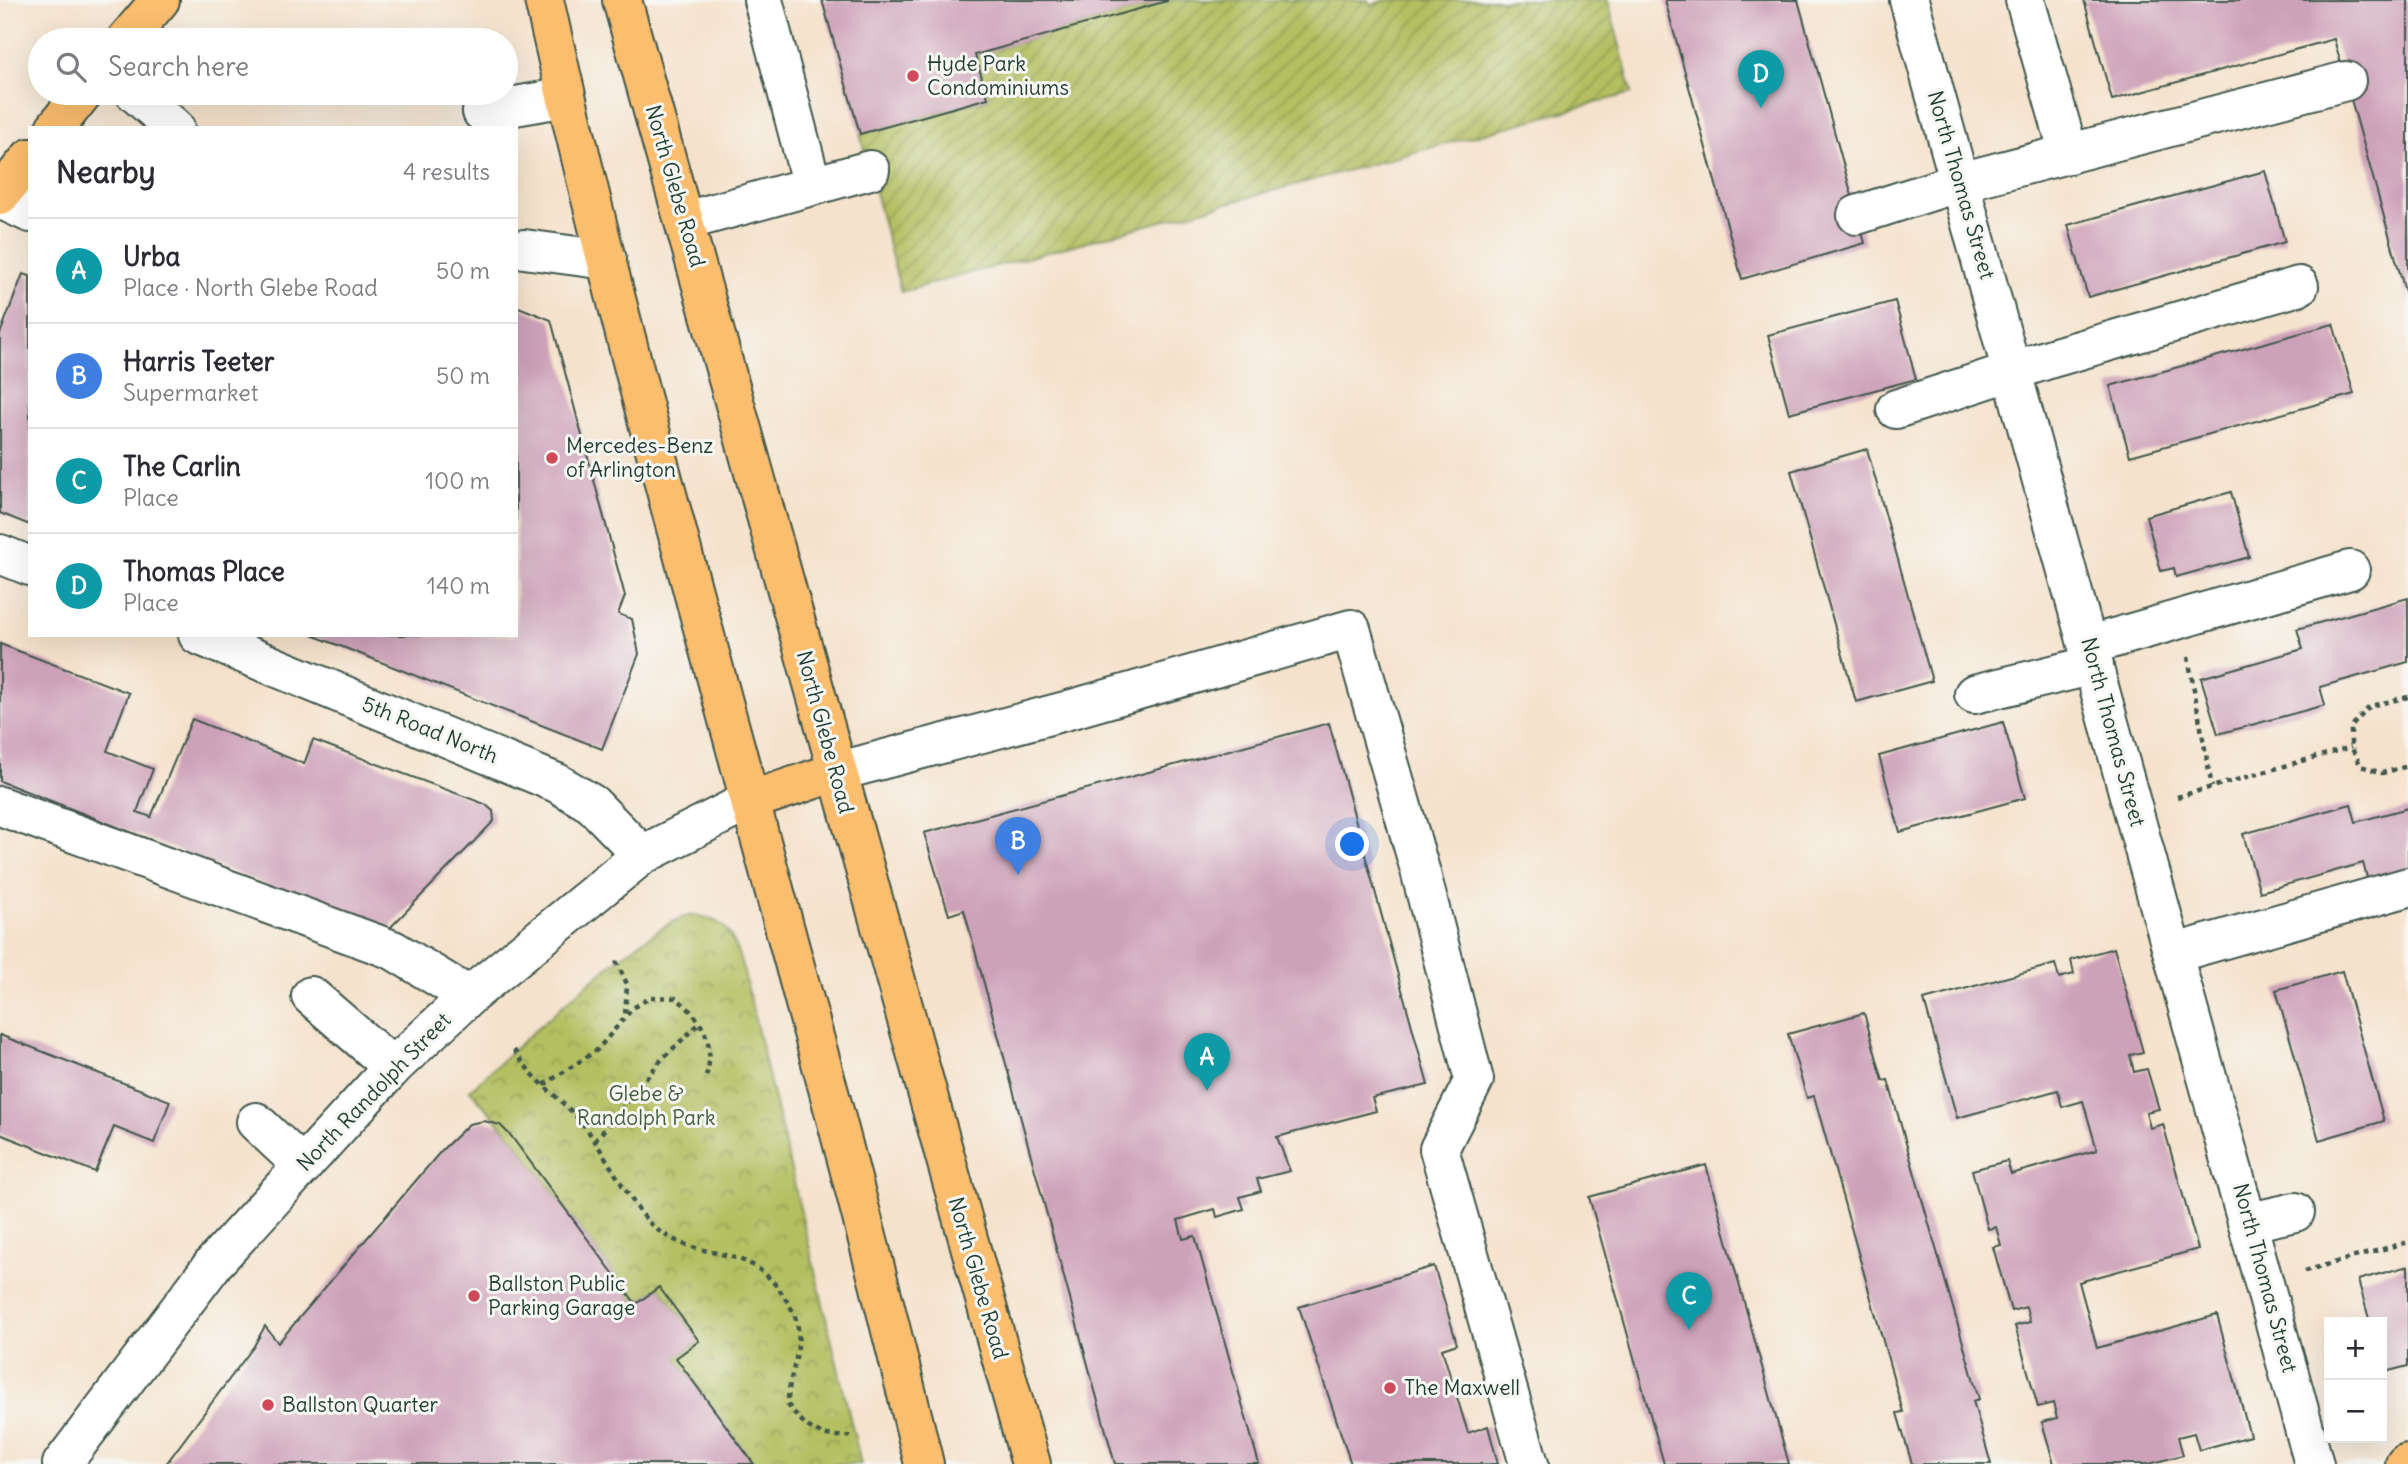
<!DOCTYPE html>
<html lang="en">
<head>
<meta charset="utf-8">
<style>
	:root { --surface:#fff; --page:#f2f2f3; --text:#2b2b33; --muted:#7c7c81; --line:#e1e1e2; --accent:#0b8043 }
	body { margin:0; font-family:Delius,sans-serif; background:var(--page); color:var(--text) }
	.controls { position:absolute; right:21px; bottom:21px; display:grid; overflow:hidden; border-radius:0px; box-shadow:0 7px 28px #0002 }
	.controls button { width:63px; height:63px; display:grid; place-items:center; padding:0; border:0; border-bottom:2px solid var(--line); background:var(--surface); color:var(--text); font:35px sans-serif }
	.you { position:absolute; left:1353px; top:845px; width:24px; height:24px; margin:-18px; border:5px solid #fff; border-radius:50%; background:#1a73e8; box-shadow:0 0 0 10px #1a73e833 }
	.badge { display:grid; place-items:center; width:46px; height:46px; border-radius:50%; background:var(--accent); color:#fff; font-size:23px; font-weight:700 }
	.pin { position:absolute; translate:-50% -58px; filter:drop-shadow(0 2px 4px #0008) }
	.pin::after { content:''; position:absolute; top:37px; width:24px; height:21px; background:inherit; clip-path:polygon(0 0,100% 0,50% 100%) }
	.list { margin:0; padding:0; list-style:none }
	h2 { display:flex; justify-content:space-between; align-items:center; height:91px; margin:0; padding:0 28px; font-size:30px }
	h2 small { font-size:23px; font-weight:400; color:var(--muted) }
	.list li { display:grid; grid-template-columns:46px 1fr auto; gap:21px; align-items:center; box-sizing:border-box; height:105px; padding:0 28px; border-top:2px solid var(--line) }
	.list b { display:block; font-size:26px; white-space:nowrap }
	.list p { margin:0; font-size:23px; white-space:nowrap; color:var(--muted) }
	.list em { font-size:23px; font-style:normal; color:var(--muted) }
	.icon { flex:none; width:38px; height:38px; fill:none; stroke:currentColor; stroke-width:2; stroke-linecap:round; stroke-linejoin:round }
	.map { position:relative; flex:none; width:2408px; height:1464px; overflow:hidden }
	.search { position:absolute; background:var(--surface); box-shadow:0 7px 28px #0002; left:28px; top:28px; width:490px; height:77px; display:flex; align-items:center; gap:18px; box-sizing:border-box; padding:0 24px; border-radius:38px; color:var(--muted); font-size:26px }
	.panel { position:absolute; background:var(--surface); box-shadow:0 7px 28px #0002; left:28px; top:126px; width:490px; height:511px; border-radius:0px }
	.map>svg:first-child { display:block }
	.park { fill:url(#park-crowns); stroke:#697e4a; stroke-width:2 }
	.garden { fill:url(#garden-furrows); stroke:#697e4a; stroke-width:2 }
	.building { fill:#cda1b8 }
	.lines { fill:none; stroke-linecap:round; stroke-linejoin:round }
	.minor-casing { stroke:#3f564b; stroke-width:42 }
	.major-casing { stroke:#3f564b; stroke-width:42 }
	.path { stroke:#3f564b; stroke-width:4.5; stroke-dasharray:5 5; stroke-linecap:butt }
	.minor { stroke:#fff; stroke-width:38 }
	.major { stroke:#fbbd6e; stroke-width:38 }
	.poi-dot { fill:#d1495b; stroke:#f6f6f2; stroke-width:2.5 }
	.labels { text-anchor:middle; stroke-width:6; stroke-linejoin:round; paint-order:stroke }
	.poi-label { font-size:21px; fill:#1f3d34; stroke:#f6f6f2; text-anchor:start }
	.street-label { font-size:21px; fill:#1f3d34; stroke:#f6f6f2 }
	.park-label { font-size:21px; fill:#445e3f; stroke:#f6f6f2 }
</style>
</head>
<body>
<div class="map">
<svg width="2408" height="1464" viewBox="0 0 2408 1464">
	<defs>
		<pattern id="park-crowns" width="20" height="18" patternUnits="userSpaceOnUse" patternTransform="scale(1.75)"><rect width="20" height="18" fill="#b3bf61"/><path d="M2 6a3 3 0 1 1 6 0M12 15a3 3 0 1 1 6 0" fill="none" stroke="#919c51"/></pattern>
		<pattern id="garden-furrows" width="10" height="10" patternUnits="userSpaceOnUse" patternTransform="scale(1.75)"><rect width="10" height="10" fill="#b3bf61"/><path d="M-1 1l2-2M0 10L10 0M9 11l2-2" fill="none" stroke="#919c51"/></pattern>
	</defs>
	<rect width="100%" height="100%" fill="#f6f6f2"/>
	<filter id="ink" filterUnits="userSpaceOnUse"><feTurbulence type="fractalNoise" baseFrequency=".0143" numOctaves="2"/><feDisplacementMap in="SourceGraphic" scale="14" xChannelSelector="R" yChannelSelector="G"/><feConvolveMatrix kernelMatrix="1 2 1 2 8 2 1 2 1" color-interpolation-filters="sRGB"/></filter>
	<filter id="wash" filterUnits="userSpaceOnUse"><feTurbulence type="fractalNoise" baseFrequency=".00686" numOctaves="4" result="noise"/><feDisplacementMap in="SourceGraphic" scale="28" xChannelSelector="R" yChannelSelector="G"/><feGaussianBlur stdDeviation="1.57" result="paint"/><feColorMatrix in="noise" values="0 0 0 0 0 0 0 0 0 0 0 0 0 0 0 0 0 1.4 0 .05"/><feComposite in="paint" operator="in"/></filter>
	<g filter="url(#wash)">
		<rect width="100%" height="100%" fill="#f5e2cc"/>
		<path class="park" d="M694,915C730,920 733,938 743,969L861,1464H754L676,1358L699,1341L659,1287L636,1304L511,1136L470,1090C509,1055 651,917 694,915Z"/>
		<path class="garden" d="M1169,0H1368L1370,5L1386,0H1608L1632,93L901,292L860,134L988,98L975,55Z"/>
		<g id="blocks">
			<g class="building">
				<path d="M822,0H1167V1L975,55L988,98L860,134Z"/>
				<path d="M1665,0H1798L1865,243L1742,279Z"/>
				<path d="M2084,0H2408V302L2334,39L2112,100Z"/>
				<path d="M2265,171L2285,242L2088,297L2068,225Z"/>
				<path d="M23,274L30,276V525L0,513V334Z"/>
				<path d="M1895,301L1916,379L1789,413L1768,335Z"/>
				<path d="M516,306L551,320L625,596L618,614L632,619L639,654L602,749L312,635H516Z"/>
				<path d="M2333,324L2354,394L2130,456L2110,386Z"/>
				<path d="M1867,449L1932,681L1856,702L1791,471Z"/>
				<path d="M2231,492L2249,557L2176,577L2174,568L2161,571L2146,516Z"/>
				<path d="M2408,598V662L2320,687L2325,705L2218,734L2201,678L2303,649L2297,629Z"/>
				<path d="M0,644L129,693L107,751L153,769L137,812L151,817L192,719L304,764L313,740L485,804L493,811L494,821L386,932L0,781Z"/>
				<path d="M2003,722L2025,798L1900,832L1879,756Z"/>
				<path d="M1329,723L1428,1085L1372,1098L1376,1111L1277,1137L1290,1171L1257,1179L1261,1191L1240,1197L1244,1209L1217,1217L1215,1209L1178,1220L1183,1239L1195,1236L1259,1464H1115L964,910L949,915L924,833Z"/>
				<path d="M2351,804L2356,822L2408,808V870L2368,881L2363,863L2260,892L2243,834Z"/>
				<path d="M2114,948L2143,1052L2130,1055L2134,1072L2147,1069L2159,1109L2146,1112L2150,1128L2163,1124L2198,1249L2079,1282L2097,1348L2217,1315L2250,1436L2199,1450L2194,1433L2178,1437L2183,1455L2149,1464H2054L2042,1422L2057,1418L2053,1403L2038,1407L2015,1326L2030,1322L2026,1307L2011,1311L1993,1247L2001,1245L1996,1227L1988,1229L1972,1170L2007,1161L2011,1174L2097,1150L2083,1101L2062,1107L2058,1090L1957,1118L1924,1000L2055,964L2059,978L2074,974L2071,960Z"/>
				<path d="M2342,971L2384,1121L2319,1140L2276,990Z"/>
				<path d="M1864,1013L1883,1081L1888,1080L1979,1399L1973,1401L1991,1464H1912L1897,1413L1903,1412L1814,1096L1807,1098L1788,1034Z"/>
				<path d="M0,1035L170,1101L154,1143L114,1127L95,1172L0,1134Z"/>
				<path d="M484,1121L500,1125L511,1136L636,1304L659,1287L699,1341L676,1358L754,1464H166L254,1346L265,1326L278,1343L441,1151L469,1124Z"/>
				<path d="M1706,1165L1789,1464H1664L1589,1197Z"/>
				<path d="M1434,1266L1457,1344L1442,1349L1468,1433L1488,1426L1498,1464H1351L1299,1307Z"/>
				<path d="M2408,1266V1366L2385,1372L2382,1322H2370L2358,1280Z"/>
			</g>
		</g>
	</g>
	<g filter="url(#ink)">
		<use href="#blocks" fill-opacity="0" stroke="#3f564b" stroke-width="2"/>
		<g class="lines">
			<g class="minor-casing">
				<g id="minor">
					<path d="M763,0L812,186"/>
					<path d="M1909,0L2314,1464"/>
					<path d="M2025,0L2069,154"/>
					<path d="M135,93L175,128"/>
					<path d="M482,112L566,97"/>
					<path d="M0,199L30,213"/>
					<path d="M1857,215L1960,182L2346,81"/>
					<path d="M685,221L870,170"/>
					<path d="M524,249L607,260"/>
					<path d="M1896,409L2052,358L2299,286"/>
					<path d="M0,554L30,566"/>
					<path d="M198,635L557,783L592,804L642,855"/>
					<path d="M2090,645L2350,570"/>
					<path d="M1974,694L2094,665"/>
					<path d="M836,772L1065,711L1351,629L1420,870L1474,1080L1439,1149L1529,1464"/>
					<path d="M0,806L393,950L469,996"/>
					<path d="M2175,953L2408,887"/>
					<path d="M311,996L393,1067"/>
					<path d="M256,1122L303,1166"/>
					<path d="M2250,1222L2295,1212"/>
					<path d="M62,1464L214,1263L393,1067L469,996L642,855L749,801"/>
				</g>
			</g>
			<g class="major-casing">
				<g id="major">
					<path d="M544,0C655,492 806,974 924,1464"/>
					<path d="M622,0C761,487 893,976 1031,1464"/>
					<path d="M126,40L160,0"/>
					<path d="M55,128L83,93"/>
					<path d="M0,195L30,158"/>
					<path d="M749,801L836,772"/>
					<path d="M2405,1464L2408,1463"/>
				</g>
			</g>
			<g class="path">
				<path d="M2188,657L2212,787"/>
				<path d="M2408,697L2370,706L2351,727V747L2361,766L2382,773L2408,766"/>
				<path d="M2177,797L2351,747"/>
				<path d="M616,961L627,984L625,1017"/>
				<path d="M514,1050C531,1079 561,1098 582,1123C604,1150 635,1215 659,1231C712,1267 752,1237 791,1308C810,1342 787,1371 788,1405C809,1432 820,1438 854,1436"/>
				<path d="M544,1085L597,1050L633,1008L651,997L676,998C703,1018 717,1046 705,1079"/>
				<path d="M595,1141L662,1059L701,1022"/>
				<path d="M2305,1271L2408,1242"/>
			</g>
			<use href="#minor" class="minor"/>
			<use href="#major" class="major"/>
		</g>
	</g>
	<g class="poi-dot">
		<circle cx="913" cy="76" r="7"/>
		<circle cx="552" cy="458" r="7"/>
		<circle cx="474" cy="1296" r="7"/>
		<circle cx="1390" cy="1388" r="7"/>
		<circle cx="268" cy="1405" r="7"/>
	</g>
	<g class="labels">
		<g class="poi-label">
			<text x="927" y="71">Hyde Park<tspan x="927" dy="24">Condominiums</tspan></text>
			<text x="566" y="453">Mercedes-Benz<tspan x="566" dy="24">of Arlington</tspan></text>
			<text x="488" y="1291">Ballston Public<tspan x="488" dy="24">Parking Garage</tspan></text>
			<text x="1404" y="1395">The Maxwell</text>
			<text x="282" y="1412">Ballston Quarter</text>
		</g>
		<g class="street-label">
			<text transform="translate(1961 185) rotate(74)" y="7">North Thomas Street</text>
			<text transform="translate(675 186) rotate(74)" y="7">North Glebe Road</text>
			<text transform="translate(430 730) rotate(22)" y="7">5th Road North</text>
			<text transform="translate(825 732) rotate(75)" y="7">North Glebe Road</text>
			<text transform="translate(2113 732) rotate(75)" y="7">North Thomas Street</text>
			<text transform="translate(374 1092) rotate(-46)" y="7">North Randolph Street</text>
			<text transform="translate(978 1278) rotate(74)" y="7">North Glebe Road</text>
			<text transform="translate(2265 1278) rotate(75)" y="7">North Thomas Street</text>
		</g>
		<g class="park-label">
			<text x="646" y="1101">Glebe &amp;<tspan x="646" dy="24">Randolph Park</tspan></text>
		</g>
	</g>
</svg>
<div class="controls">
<button>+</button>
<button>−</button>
</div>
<div class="you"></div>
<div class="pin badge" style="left:1207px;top:1091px;background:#0f9aa8">A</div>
<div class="pin badge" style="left:1018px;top:875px;background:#3f7fe0">B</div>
<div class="pin badge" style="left:1689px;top:1330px;background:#0f9aa8">C</div>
<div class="pin badge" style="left:1761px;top:108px;background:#0f9aa8">D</div>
<div class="search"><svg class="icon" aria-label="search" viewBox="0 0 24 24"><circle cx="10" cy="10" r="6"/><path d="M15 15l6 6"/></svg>Search here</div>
<section class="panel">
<h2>Nearby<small>4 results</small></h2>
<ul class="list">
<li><span class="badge" style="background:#0f9aa8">A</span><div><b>Urba</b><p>Place · North Glebe Road</p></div><em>50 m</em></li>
<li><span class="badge" style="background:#3f7fe0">B</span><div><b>Harris Teeter</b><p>Supermarket</p></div><em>50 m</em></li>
<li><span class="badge" style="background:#0f9aa8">C</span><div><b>The Carlin</b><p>Place</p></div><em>100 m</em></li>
<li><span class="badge" style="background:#0f9aa8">D</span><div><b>Thomas Place</b><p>Place</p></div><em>140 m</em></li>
</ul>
</section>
</div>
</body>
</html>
